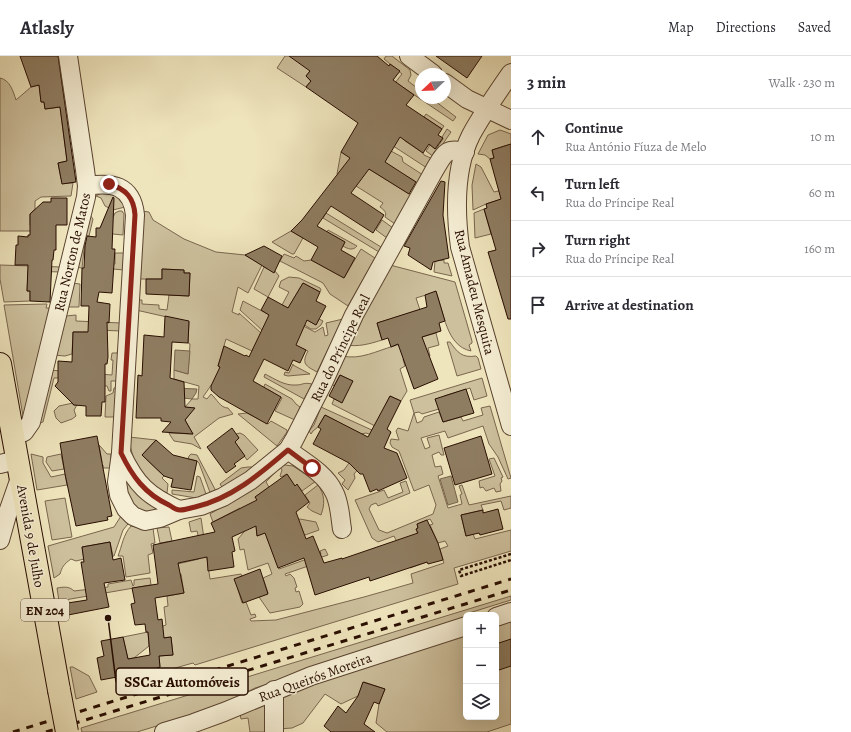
<!DOCTYPE html>
<html lang="en">
<head>
<meta charset="utf-8">
<style>
	:root { --surface:#fff; --page:#f7f7f7; --text:#2b2b33; --muted:#7c7c81; --line:#e1e1e2 }
	body { margin:0; font-family:Alegreya,serif; background:var(--page); color:var(--text) }
	.controls { position:absolute; right:12px; bottom:12px; display:grid; overflow:hidden; border-radius:6px; box-shadow:0 4px 16px #0002 }
	.controls button { width:36px; height:36px; display:grid; place-items:center; padding:0; border:0; border-bottom:1px solid var(--line); background:var(--surface); color:var(--text); font:20px sans-serif }
	.compass { position:absolute; left:415px; top:12px; width:36px; height:36px; border-radius:50%; background:var(--surface); box-shadow:0 4px 16px #0002; rotate:247deg }
	.stop { position:absolute; width:12px; height:12px; margin:-9px; border:3px solid #8f2418; border-radius:50%; background:#fff }
	.stop.end { background:#8f2418; border-color:#fff; box-shadow:0 1px 4px #0008 }
	.list { margin:0; padding:0; list-style:none }
	h2 { display:flex; justify-content:space-between; align-items:center; height:52px; margin:0; padding:0 16px; font-size:17px }
	h2 small { font-size:13px; font-weight:400; color:var(--muted) }
	.list li { display:grid; grid-template-columns:26px 1fr auto; gap:12px; align-items:center; box-sizing:border-box; height:56px; padding:0 16px; border-top:1px solid var(--line) }
	.list b { display:block; font-size:15px; white-space:nowrap }
	.list p { margin:0; font-size:13px; white-space:nowrap; color:var(--muted) }
	.list em { font-size:13px; font-style:normal; color:var(--muted) }
	.icon { flex:none; width:22px; height:22px; fill:none; stroke:currentColor; stroke-width:2; stroke-linecap:round; stroke-linejoin:round }
	.map { position:relative; flex:none; width:511px; height:676px; overflow:hidden }
	header { display:flex; align-items:center; gap:24px; box-sizing:border-box; height:56px; padding:0 20px; background:var(--surface); border-bottom:1px solid var(--line) }
	header strong { font-size:19px }
	nav { display:flex; gap:22px; margin-inline-start:auto; font-size:14px }
	main { display:flex }
	aside { flex:1; background:var(--surface) }
	.map>svg:first-child { display:block }
	.green { fill:#cdc09d; stroke:#7a664e }
	.water { fill:#ab9c7d; stroke:#77634b }
	.building { fill:#8f7d62; stroke:#280d00 }
	.lines { fill:none; stroke-linecap:round; stroke-linejoin:round }
	.street-casing { stroke:#5a432f; stroke-width:20 }
	.primary-casing { stroke:#280d00; stroke-width:24 }
	.path { stroke:#280d00; stroke-width:2.5; stroke-dasharray:3 2; stroke-linecap:butt }
	.street { stroke:#f5eed4; stroke-width:18 }
	.primary { stroke:#efe5bd; stroke-width:22 }
	.rail { stroke:#280d00; stroke-width:3; stroke-dasharray:7 7; stroke-linecap:butt }
	.primary-bridge-casing { stroke:#280d00; stroke-width:24; stroke-linecap:butt }
	.primary-bridge { stroke:#efe5bd; stroke-width:22 }
	.route { stroke:#8f2418; stroke-width:5 }
	.labels { text-anchor:middle; stroke-width:3; stroke-linejoin:round; paint-order:stroke }
	.shield { fill:#f5eed4; stroke:#665040; stroke-width:1 }
	.shield-label { font-size:13px; font-weight:bold; fill:#280d00 }
	.street-label { font-size:14px; fill:#280d00; stroke:#f5eed4 }
	.leader { fill:none; stroke:#280d00; stroke-width:1.5 }
	.callout-dot { fill:#280d00; stroke:#f5eed4; stroke-width:1.5 }
	.callout { fill:#f5eed4; stroke:#280d00; stroke-width:1.5 }
	.callout-label { font-size:15px; text-anchor:middle; font-weight:bold; fill:#280d00 }
</style>
</head>
<body>
<header>
<strong>Atlasly</strong>
<nav><a>Map</a><a>Directions</a><a>Saved</a></nav>
</header>
<main>
<div class="map">
<svg width="511" height="676" viewBox="0 0 511 676">
	<rect width="100%" height="100%" fill="#efe5bd"/>
	<filter id="stains"><feTurbulence type="fractalNoise" baseFrequency=".005" numOctaves="4"/><feColorMatrix values="0 0 0 0 .2 0 0 0 0 .09 0 0 0 0 .02 0 0 0 .5 -.17"/></filter>
	<radialGradient id="worn" r=".72"><stop offset=".6" stop-color="#630" stop-opacity="0"/><stop offset="1" stop-color="#630" stop-opacity=".3"/></radialGradient>
	<g class="green">
		<path d="M285,0H307L310,15L306,20L321,37L309,27L306,31L277,12Z"/>
		<path d="M386,0H392L410,14L411,19L408,25L421,35V42H431L456,61L453,65L404,32L385,59L391,32L402,18L384,3Z"/>
		<path d="M0,22C10,24 13,35 16,44L31,31L39,29L41,46H44L45,53L60,51L67,105L58,107L61,123L67,127H73L71,140L41,141L35,145V153L30,158V169L35,175H0Z"/>
		<path d="M426,58L444,70L442,73L424,61Z"/>
		<path d="M391,62L405,85L423,97L424,99L433,103L427,112L384,84Z"/>
		<path d="M447,73L451,76L434,101L426,95L430,89L436,93L443,83L442,81Z"/>
		<path d="M500,74L511,78V88L492,94L494,102L490,103L485,99L478,98L488,79Z"/>
		<path d="M391,95L402,101L403,106L423,119L418,127L384,107Z"/>
		<path d="M341,96L411,139L395,168L385,161C387,156 384,154 380,151L383,147L337,118Z"/>
		<path d="M476,108L481,111L494,136L511,132L505,142L486,148L473,154L472,129Z"/>
		<path d="M103,136C113,136 122,142 125,151L113,154L105,150L101,142L96,140Z"/>
		<path d="M484,153L491,178L475,182L474,157Z"/>
		<path d="M119,155H122L124,158L123,179L113,178L101,173L104,163L111,166L115,157Z"/>
		<path d="M142,155L149,156L153,164L184,183L216,196L245,199L262,209L248,237L238,231L232,256L239,259V257L261,277L252,295L226,283L218,310L231,318L212,328L203,341L207,343L211,338C217,343 220,352 228,352L233,358L219,362L194,381L201,393L192,388L174,385L170,379L169,377L193,378L185,364L194,352L185,351L192,343H198L199,330L174,323V314L188,318L190,288L188,287L189,266L136,254L137,244H142V248L159,249V253L167,254L169,239L189,240L190,217H184V214L162,213V223H139Z"/>
		<path d="M326,157L381,191L379,196L323,162Z"/>
		<path d="M90,159L93,163L89,180H87V184H85L82,212L75,211Z"/>
		<path d="M382,164L393,172L387,182L376,174Z"/>
		<path d="M328,174L357,190C353,195 348,193 343,190L345,186L327,176Z"/>
		<path d="M291,175L303,182L294,198H292L272,186Z"/>
		<path d="M361,193L375,202L348,250L330,238L323,227L280,205L284,198L294,202L296,200L304,205L311,204L344,222Z"/>
		<path d="M115,197H125L124,214L113,213L87,207L115,208Z"/>
		<path d="M444,204V207H448L452,220L434,216L435,205Z"/>
		<path d="M0,209L62,211L61,216L28,215L27,235H30V245L4,246L0,223Z"/>
		<path d="M390,209L455,226L472,285V287L469,289L471,295C446,290 444,256 436,236L416,242L420,254L377,267L382,284C369,288 359,291 345,289Z"/>
		<path d="M264,211L274,216L275,215L279,220L268,241L254,233Z"/>
		<path d="M289,221L299,222L320,232L321,234L320,236L303,227L288,252L282,249L289,236L279,231L281,225Z"/>
		<path d="M71,227L80,228L79,251H69L67,250Z"/>
		<path d="M243,245L275,262L278,257L315,276L323,271L325,280L328,279L326,267L343,263L317,316C306,310 301,308 308,295L263,275L240,254Z"/>
		<path d="M47,248L46,252H53L24,366L4,249Z"/>
		<path d="M297,258L316,269L319,263L323,265L321,269L316,273H311L295,263Z"/>
		<path d="M76,259V265L121,267V275L98,274V276H73L72,298L65,300L53,299L66,260Z"/>
		<path d="M436,277L439,289L428,292L430,300L422,303L420,297L403,303L405,310L400,313L407,335L401,345L390,340L375,370L332,348L334,343L342,346L352,325L340,319L334,330L330,326L342,300C361,304 376,295 394,290C408,285 422,281 436,277Z"/>
		<path d="M447,286H450C458,297 462,302 476,300L478,302L481,313L457,320Z"/>
		<path d="M118,293H120L118,325H111V335H109L107,330C89,329 72,321 54,322L43,366L35,369L49,314L112,319L113,304H111L112,297H117Z"/>
		<path d="M293,308V309L310,318L288,320L284,319L285,316L289,317Z"/>
		<path d="M265,318C275,323 285,330 296,329C303,329 303,326 312,328L304,343L264,321Z"/>
		<path d="M482,322L487,340L474,344L470,332L444,340L439,353L422,358L419,356L414,357L417,367L422,365L424,361L439,356L443,366L461,361L463,365L483,359L481,352L490,350L511,422L508,423L498,401L489,388L483,370L448,382L445,375L421,382L425,393L430,391L427,382L439,379L444,399H441L439,396L432,399L435,411L441,410L443,418L438,420L448,452L462,448L460,439L462,438L459,430L462,429L469,449L511,440V452L504,454L501,445L481,449L483,454L461,459L466,480L473,478L475,483L511,474V495L454,512L458,528L195,609L193,607L147,620L146,616L160,611L159,600L173,599L171,581L160,582L163,570L166,569L164,551L168,550L167,540L184,537L181,518L175,519L173,509L199,503L196,491L199,483L197,475L191,476L189,466L201,462L210,523L241,518L242,520L237,530L242,547L246,546L251,559L255,558L256,561L250,563L251,565L276,564L364,541L413,527L411,518L444,507L440,493L448,490L445,485L438,487L430,469L433,468L430,463L417,468L418,472L416,473L427,506L410,512L394,480L378,486L372,482L355,444L384,434L388,442L403,436L400,427L406,425L410,437L378,450L376,447L371,449L369,453L379,474L387,477L433,458L436,449L429,429L414,435L399,395L392,391L390,387L391,383L399,384L396,375L398,372L408,375L414,357L410,344Z"/>
		<path d="M265,328L292,343L296,348L300,351L295,364L275,355L282,342L269,334L263,333Z"/>
		<path d="M117,331L115,361H105L106,340L113,337L114,332Z"/>
		<path d="M73,347V349H77L74,354L76,360L72,363L61,367L56,362L54,355L59,350Z"/>
		<path d="M321,351L374,375L372,379L366,377L361,378L325,359L318,371L313,375L311,378L309,375L314,369Z"/>
		<path d="M247,357L268,368L271,365L287,374V376L277,390L238,358Z"/>
		<path d="M240,377L244,379L258,394L247,404L235,386L239,382L236,378Z"/>
		<path d="M129,381L156,384L142,399L164,420L162,422L168,428L167,437C163,435 158,434 155,432C138,422 131,399 129,381Z"/>
		<path d="M99,389L100,390L107,398H111L110,412H103V409L100,410L102,406Z"/>
		<path d="M31,398L43,401V407L51,421L65,418L67,429L37,434Z"/>
		<path d="M61,398L64,413L52,415L46,406L47,401Z"/>
		<path d="M191,398L197,399L217,437L211,439L199,407L197,405L188,403L189,400Z"/>
		<path d="M370,399L354,418L355,422L348,434L342,428L345,424L338,417L344,414L349,407Z"/>
		<path d="M494,402L503,421L501,422L502,425L500,428L501,435L496,436L494,432L486,435L483,431L480,432L479,425L495,420L489,403Z"/>
		<path d="M285,409L293,410L316,425L302,435L297,429L295,430L287,418L281,421L280,420L282,414L280,410Z"/>
		<path d="M248,411H257L224,434L220,428L241,412Z"/>
		<path d="M277,414L266,426L269,431L255,441L262,450L256,470L257,480L300,463L316,466L319,474L305,479L267,482L279,513L321,498L320,495L325,493L328,499L319,502L314,508L285,518L286,520L290,518L294,522L297,531L295,532L296,536L299,535L303,548L300,551L270,557L259,541L268,537L263,522L272,518L268,507L248,514L244,493L240,494L238,483C251,468 249,469 240,452L213,466L210,458L250,434Z"/>
		<path d="M197,420L200,421L207,441L196,442L172,438V434L194,436Z"/>
		<path d="M126,424L157,451L156,454L146,457L135,451L125,439Z"/>
		<path d="M318,429C325,439 325,448 321,459L312,455L307,451L310,447L305,439Z"/>
		<path d="M65,442L72,481L52,484L45,445Z"/>
		<path d="M121,460L128,468L123,474L114,500H113L110,486L82,491L84,503L76,505L71,503C64,508 62,511 60,518L54,522L48,490L114,471Z"/>
		<path d="M131,470L145,473L153,472L155,487L151,488L153,497L148,499L150,517L126,521L123,500H118C122,490 123,479 131,470Z"/>
		<path d="M169,471L172,485L160,487L157,472Z"/>
		<path d="M150,522L151,529L59,545L57,532C64,531 69,530 74,535L108,531V528L131,524L133,530L134,529V524Z"/>
		<path d="M511,540V544L469,557V559H466V564L255,632L212,653L137,676H82L81,672Z"/>
		<path d="M511,563V668L487,676H387L376,667L379,648L385,633L364,626L358,640L341,648L325,638L303,667L292,672L278,673L280,635L466,578V661H496V568Z"/>
		<path d="M148,576L149,590L134,602L128,603L123,581Z"/>
		<path d="M70,611H73L89,620L97,636L76,643Z"/>
		<path d="M263,648L267,650L268,676H250L248,662L241,663L240,658Z"/>
	</g>
	<g class="water">
		<path d="M175,294L190,295L188,318L174,314Z"/>
		<path d="M174,332L197,333L196,337L192,343L174,341Z"/>
		<path d="M451,420L458,446L448,449L440,423Z"/>
	</g>
	<g class="building">
		<path d="M20,0H58L76,126L62,128L58,107L67,105L60,51L45,53L44,46H41L39,29L31,31Z"/>
		<path d="M289,0H377L389,10L390,8L400,15L393,24L414,39L406,49L442,73L438,79L443,82L435,93L429,88L423,97L400,81L385,106L416,126L409,138L369,113L351,137L384,159L373,177L331,150L317,170L345,186L341,194L355,202L344,222L311,204L318,191L291,175L302,164L350,102L341,96L358,67L306,31L311,25L306,20L310,15Z"/>
		<path d="M436,0H482L467,22Z"/>
		<path d="M511,88V263H508L488,196L496,194L484,153L487,152L486,148L501,143L490,103L494,102L492,94Z"/>
		<path d="M441,125L445,126L443,159L449,202L433,206L431,214L408,199L410,192L404,190Z"/>
		<path d="M113,141L114,142L112,193H115L112,237L99,236L97,246L110,248L109,267L107,266L108,301L107,308H105V346H102L101,360H86V350L74,349L55,330L58,326V305L72,306L73,276H88L89,250H81L82,212H84L85,190L87,180L96,181V172H100Z"/>
		<path d="M51,142H67V169H56V194H54L53,204H52L50,246L30,245V235H27L28,209H15L16,189H18V180L28,181V179H30V158L43,146H51Z"/>
		<path d="M264,190L282,200L274,217L245,199Z"/>
		<path d="M162,213L184,214V217H190L189,240L146,238V223H162Z"/>
		<path d="M303,227L320,236L316,245L326,250L316,269L307,264L296,289L306,294L300,307L293,304L288,315L264,303L253,325L281,341L267,368L219,341L211,334V330L220,311L218,310L224,290L245,300L246,299L249,301L269,259L261,254L268,241L288,252Z"/>
		<path d="M436,235L445,265L439,267L441,275L422,281L438,323L414,333L398,288L391,291L388,282L382,284L377,267L427,251L425,239Z"/>
		<path d="M165,260L189,265L188,287L172,286L170,322L184,326L185,351L195,352L185,364L193,378L162,376L171,366L161,365V362H136L138,319L142,320L144,279L164,281Z"/>
		<path d="M340,319L353,325L342,347L329,340Z"/>
		<path d="M466,333L474,357L443,366L435,343Z"/>
		<path d="M390,340L401,345L387,373L391,376L384,392L397,397L407,422L378,435L377,433L370,436L363,418H360L349,407L313,388L321,373L318,371L325,359L368,381Z"/>
		<path d="M232,372L239,382L235,386L245,400L234,408L236,410L226,417L207,391Z"/>
		<path d="M97,380L112,460L107,461L108,464L76,470L65,418L60,387Z"/>
		<path d="M481,380L492,418L455,429L444,392Z"/>
		<path d="M156,384L173,399L197,405L191,434L171,431L173,423L164,420L142,399Z"/>
		<path d="M287,418L295,430L297,428L309,446L296,456L306,483L313,480L324,507L342,502V503L418,477L416,473L418,472L417,468L427,464L438,487L443,504L428,508L427,506L370,525L369,521L315,539L304,502L278,512L265,477L257,480L256,470L232,481L235,495L232,496L234,511L208,515L207,501L178,507L184,537L155,542L158,564L162,563L164,582L171,581L173,599L159,600L160,611L149,615L101,624L97,602L104,600L101,585L123,581L128,603L150,599L148,576H146L145,568L135,569L131,548L135,547L132,532L158,528L153,489L215,476L211,467L257,444L255,441Z"/>
		<path d="M498,453L503,473L480,479L479,477L466,480L461,459L483,454V457Z"/>
		<path d="M110,486L113,504L121,502L125,524L104,527L109,551L63,560L61,548L87,544L81,506H84L82,491Z"/>
		<path d="M260,513L268,538L243,547L234,523Z"/>
		<path d="M511,583V610L496,615V588Z"/>
		<path d="M363,626L385,633L379,648L374,646L364,668L375,676H331L324,670L338,650L346,657L358,640Z"/>
	</g>
	<g class="lines">
		<g class="street-casing">
			<g id="street">
				<path d="M409,0L433,18"/>
				<path d="M511,17C497,37 483,57 471,79C454,113 455,154 460,191L511,370"/>
				<path d="M445,27L467,43L511,64"/>
				<path d="M87,130C112,126 132,129 135,159L121,397L117,426L119,439L126,453L133,460L145,465L160,462L179,454L201,450L223,441L251,424L288,394L294,384L322,329L354,259L435,113C444,98 446,91 465,96"/>
				<path d="M13,379L24,376L31,366L86,141L87,130L85,114L68,0"/>
				<path d="M288,394C304,406 325,417 334,436C340,447 340,461 342,473"/>
				<path d="M121,397C136,429 148,440 179,454"/>
				<path d="M0,408L17,404"/>
				<path d="M0,484L7,459L20,422"/>
				<path d="M496,561L511,556"/>
				<path d="M164,676L194,667L224,656L311,620L466,570"/>
				<path d="M274,676V634"/>
			</g>
		</g>
		<g class="primary-casing">
			<path id="primary" d="M0,308L59,634"/>
		</g>
		<path class="path" d="M511,498L459,514L461,520L511,504"/>
		<use href="#street" class="street"/>
		<use href="#primary" class="primary"/>
		<g class="rail">
			<path d="M13,676L511,523"/>
			<path d="M46,676L511,534"/>
		</g>
		<g class="primary-bridge-casing">
			<path id="primary-bridge" d="M59,634L67,676"/>
		</g>
		<use href="#primary-bridge" class="primary-bridge"/>
	</g>
	<g class="lines">
		<path class="route" d="M109,128C126,133 134,142 135,159L121,397C132,420 145,438 169,449C172,451 177,454 180,454C185,454 190,452 195,451C231,443 260,418 288,394L312,412"/>
	</g>
	<g class="labels">
		<rect class="shield" x="21" y="543" width="48" height="22" rx="3"/>
		<g class="shield-label">
			<text x="45" y="559">EN 204</text>
		</g>
		<g class="street-label">
			<text transform="translate(72 196) rotate(-77)" y="5">Rua Norton de Matos</text>
			<text transform="translate(475 236) rotate(76)" y="5">Rua Amadeu Mesquita</text>
			<text transform="translate(340 292) rotate(-64)" y="5">Rua do Príncipe Real</text>
			<text transform="translate(31 480) rotate(80)" y="5">Avenida 9 de Julho</text>
			<text transform="translate(315 621) rotate(-20)" y="5">Rua Queirós Moreira</text>
		</g>
	</g>
	<path class="leader" d="M108 562L116 626"/>
	<circle class="callout-dot" cx="108" cy="562" r="4"/>
	<rect class="callout" x="116" y="612" width="132" height="27" rx="4"/>
	<g class="callout-label">
		<text x="182" y="631">SSCar Automóveis</text>
	</g>
	<rect width="100%" height="100%" filter="url(#stains)"/>
	<rect width="100%" height="100%" fill="url(#worn)"/>
</svg>
<div class="controls">
<button>+</button>
<button>−</button>
<button><svg class="icon" aria-label="layers" viewBox="0 0 24 24"><path d="M12 4l9 5-9 5-9-5zM3 14l9 5 9-5"/></svg></button>
</div>
<svg class="compass" viewBox="-18 -18 36 36"><path d="M0-13l5 13h-10z" fill="#e53935"/><path d="M0 13l5-13h-10z" fill="#7c7c81"/></svg>
<div class="stop" style="left:312px;top:412px"></div>
<div class="stop end" style="left:109px;top:128px"></div>
</div>
<aside>
<h2>3 min<small>Walk · 230 m</small></h2>
<ul class="list">
<li><svg class="icon" aria-label="ahead" viewBox="0 0 24 24"><path d="M12 20V5M6 11l6-6 6 6"/></svg><div><b>Continue</b><p>Rua António Fíuza de Melo</p></div><em>10 m</em></li>
<li><svg class="icon" aria-label="left" viewBox="0 0 24 24"><path d="M17 20v-9H6M10 6l-5 5 5 5"/></svg><div><b>Turn left</b><p>Rua do Príncipe Real</p></div><em>60 m</em></li>
<li><svg class="icon" aria-label="right" viewBox="0 0 24 24"><path d="M7 20v-9h11M14 6l5 5-5 5"/></svg><div><b>Turn right</b><p>Rua do Príncipe Real</p></div><em>160 m</em></li>
<li><svg class="icon" aria-label="arrive" viewBox="0 0 24 24"><path d="M6 21V4h12l-3 4 3 4H6"/></svg><div><b>Arrive at destination</b></div></li>
</ul>
</aside>
</main>
</body>
</html>
